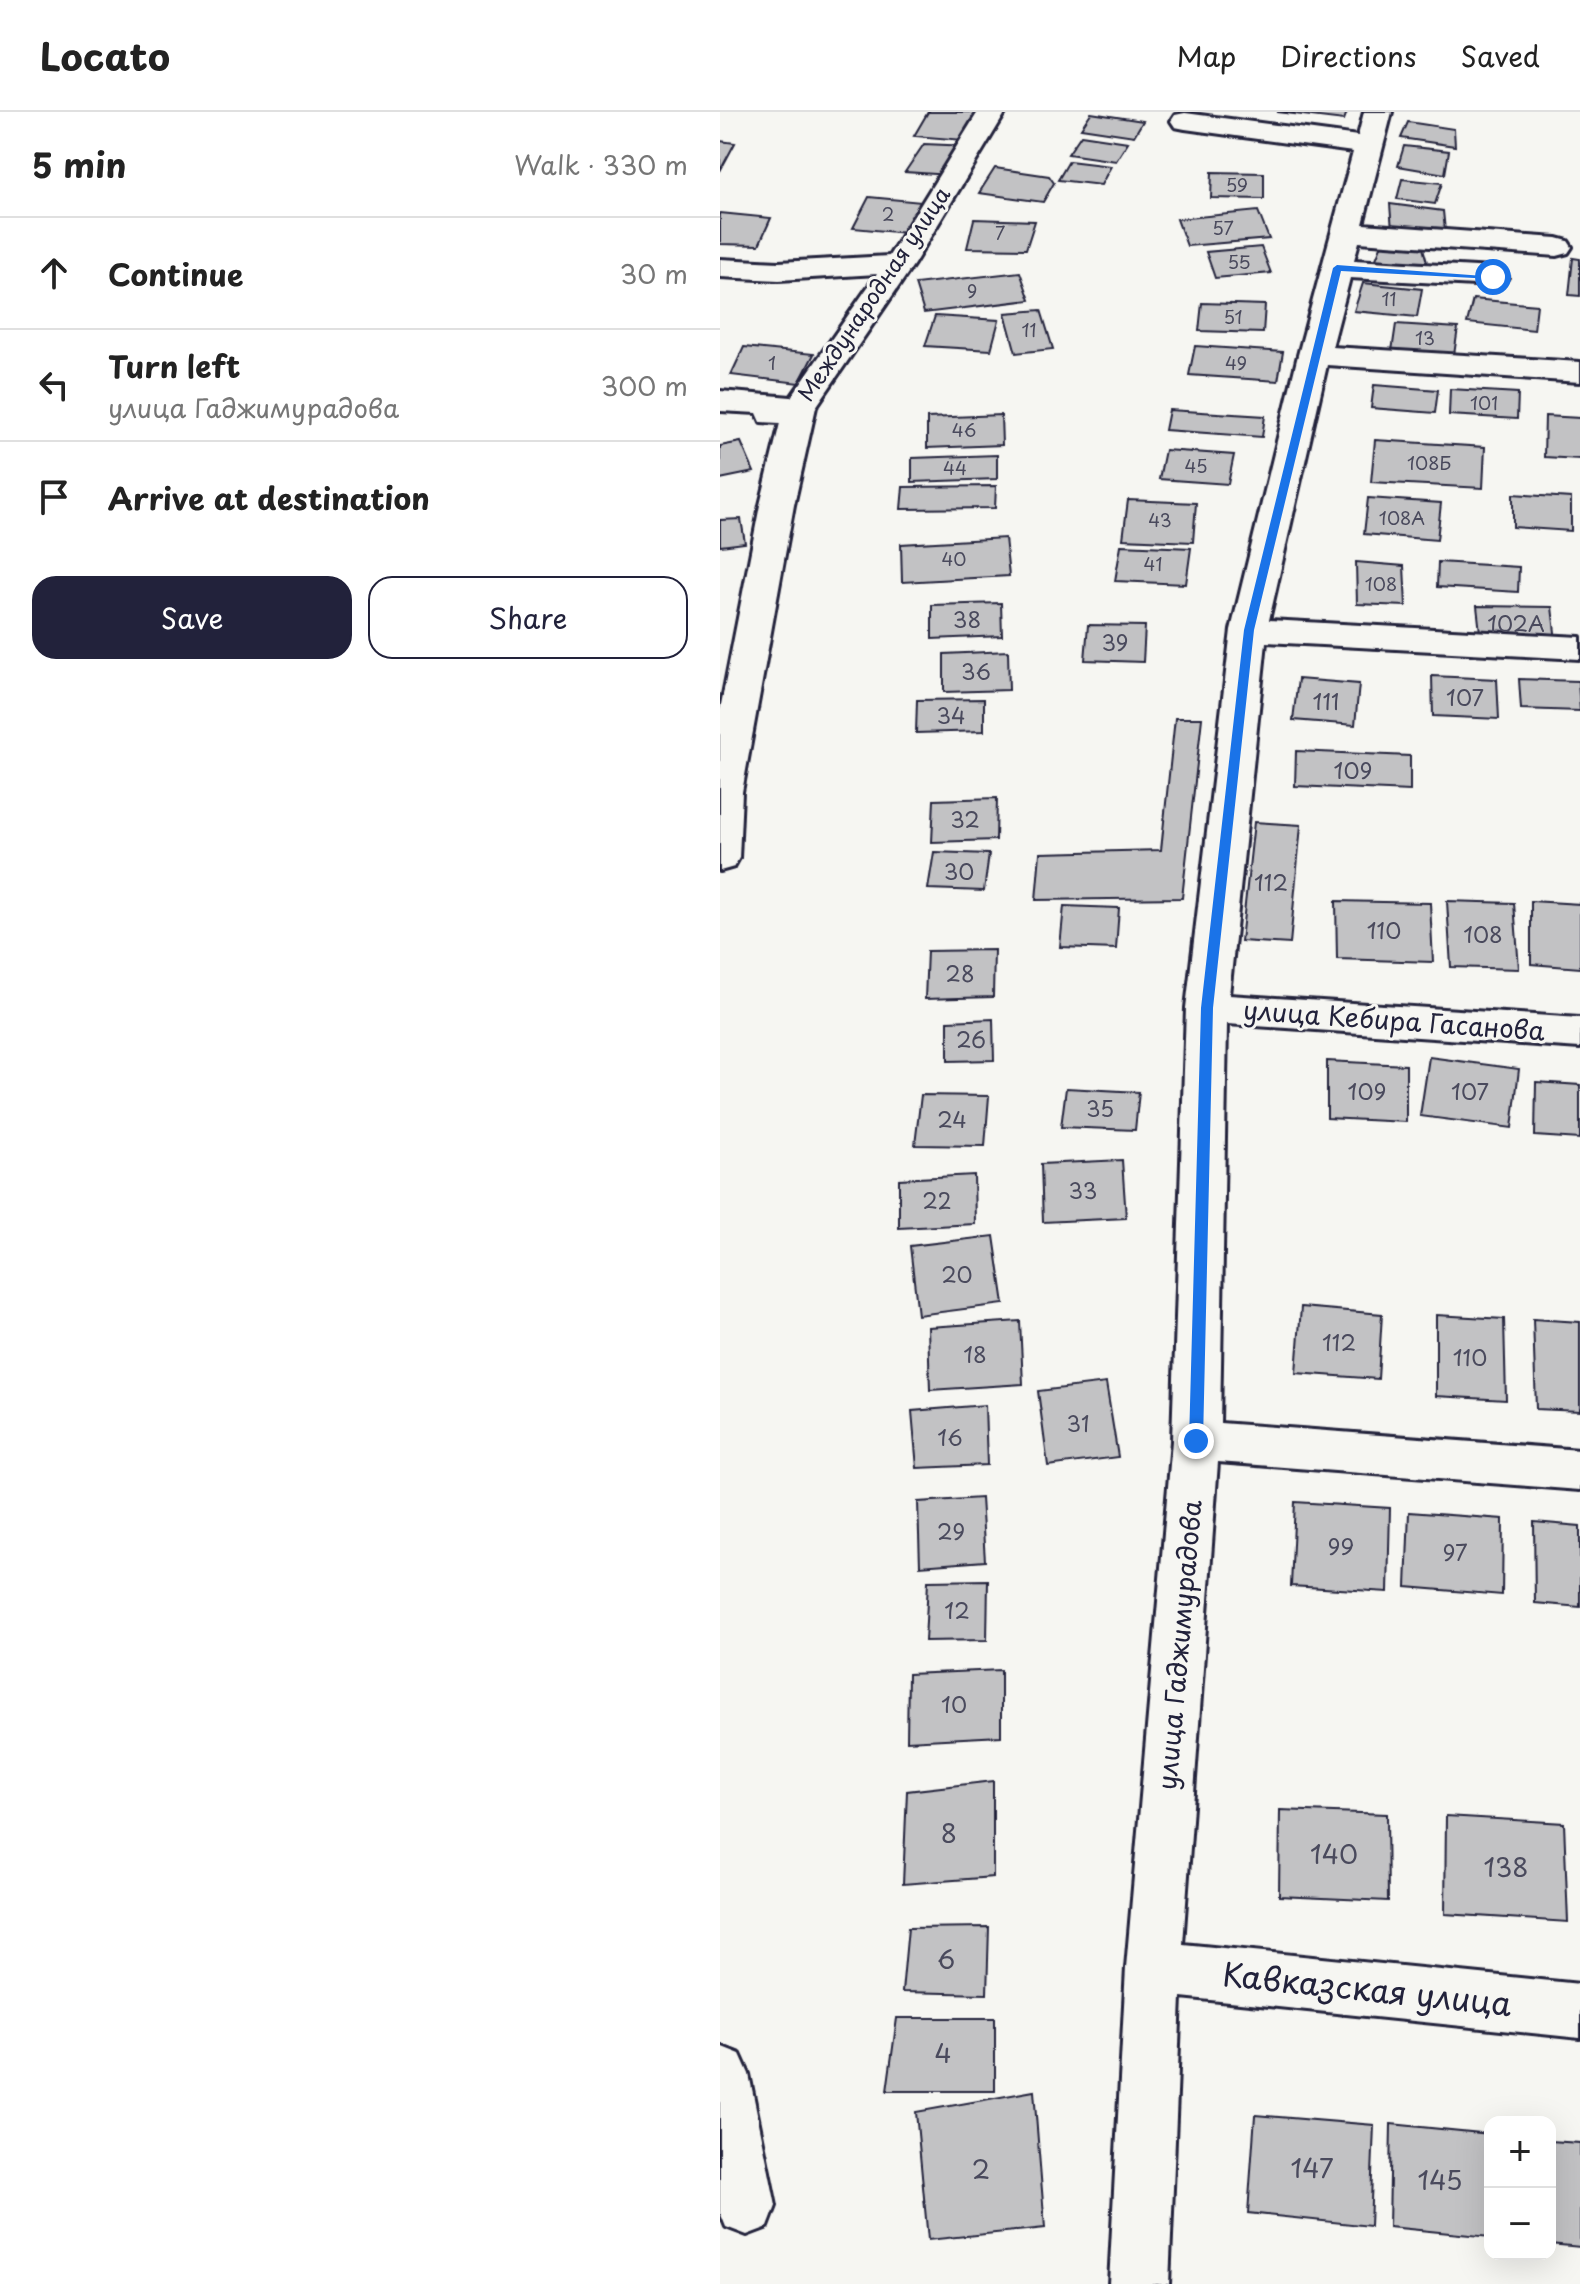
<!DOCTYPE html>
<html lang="en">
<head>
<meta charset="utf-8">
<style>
	:root { --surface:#fff; --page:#f2f2f2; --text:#222; --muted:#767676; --line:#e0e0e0; --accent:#22223b }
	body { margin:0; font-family:"Playpen Sans",sans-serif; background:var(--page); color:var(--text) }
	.controls { position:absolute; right:24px; bottom:24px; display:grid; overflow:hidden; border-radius:16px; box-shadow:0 8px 32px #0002 }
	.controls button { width:72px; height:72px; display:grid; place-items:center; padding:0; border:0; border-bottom:2px solid var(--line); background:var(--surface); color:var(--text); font:40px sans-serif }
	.stop { position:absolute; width:24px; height:24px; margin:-18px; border:6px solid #1a73e8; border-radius:50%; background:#fff }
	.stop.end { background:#1a73e8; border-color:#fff; box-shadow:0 2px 8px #0008 }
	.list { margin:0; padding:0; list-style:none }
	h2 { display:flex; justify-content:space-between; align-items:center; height:104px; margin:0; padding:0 32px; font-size:34px }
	h2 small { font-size:26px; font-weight:400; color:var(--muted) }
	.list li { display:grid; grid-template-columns:52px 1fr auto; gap:24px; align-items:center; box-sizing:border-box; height:112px; padding:0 32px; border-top:2px solid var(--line) }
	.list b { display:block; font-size:30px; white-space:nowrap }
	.list p { margin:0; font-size:26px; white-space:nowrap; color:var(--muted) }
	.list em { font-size:26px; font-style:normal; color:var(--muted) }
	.actions { display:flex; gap:16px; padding:24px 32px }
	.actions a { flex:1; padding:18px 0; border:2px solid var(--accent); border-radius:24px; text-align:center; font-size:28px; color:var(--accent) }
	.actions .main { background:var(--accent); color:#fff }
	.icon { flex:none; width:44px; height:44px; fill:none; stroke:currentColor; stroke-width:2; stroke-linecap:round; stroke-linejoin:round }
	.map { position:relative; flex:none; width:860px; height:2172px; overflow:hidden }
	header { display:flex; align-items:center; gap:48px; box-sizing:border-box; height:112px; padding:0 40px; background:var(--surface); border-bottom:2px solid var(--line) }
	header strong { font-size:38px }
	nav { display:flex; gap:44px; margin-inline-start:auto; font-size:28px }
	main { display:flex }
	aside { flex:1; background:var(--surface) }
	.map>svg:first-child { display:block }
	.building { fill:#c2c2c4; stroke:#22223b; stroke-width:2 }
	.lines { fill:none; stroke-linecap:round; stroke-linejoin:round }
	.minor-casing { stroke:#22223b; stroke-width:6 }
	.minor { fill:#f6f6f2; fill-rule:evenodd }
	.route { fill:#1a73e8 }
	.labels { text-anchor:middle; stroke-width:6; stroke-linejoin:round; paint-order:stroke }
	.far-number-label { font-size:18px; fill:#4a4a5d }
	.far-street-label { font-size:22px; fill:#22223b; stroke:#f6f6f2 }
	.number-label { font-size:22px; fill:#4a4a5d }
	.street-label { font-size:26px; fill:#22223b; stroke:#f6f6f2 }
	.near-number-label { font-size:26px; fill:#4a4a5d }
	.near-street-label { font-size:32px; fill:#22223b; stroke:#f6f6f2 }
</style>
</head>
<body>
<header>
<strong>Locato</strong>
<nav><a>Map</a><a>Directions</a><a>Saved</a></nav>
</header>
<main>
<aside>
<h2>5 min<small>Walk · 330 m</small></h2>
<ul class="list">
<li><svg class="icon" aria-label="ahead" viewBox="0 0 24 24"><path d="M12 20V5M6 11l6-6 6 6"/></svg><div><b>Continue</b></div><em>30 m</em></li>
<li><svg class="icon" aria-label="left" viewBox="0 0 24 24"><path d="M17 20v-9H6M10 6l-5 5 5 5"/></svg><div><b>Turn left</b><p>улица Гаджимурадова</p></div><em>300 m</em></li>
<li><svg class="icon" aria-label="arrive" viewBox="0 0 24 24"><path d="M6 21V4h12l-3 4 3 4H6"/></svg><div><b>Arrive at destination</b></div></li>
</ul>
<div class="actions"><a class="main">Save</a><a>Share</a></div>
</aside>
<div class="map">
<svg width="860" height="2172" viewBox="0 0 860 2172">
	<rect width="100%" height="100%" fill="#f6f6f2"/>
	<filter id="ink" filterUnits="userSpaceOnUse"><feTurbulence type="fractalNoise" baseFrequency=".0125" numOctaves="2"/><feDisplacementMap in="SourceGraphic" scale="16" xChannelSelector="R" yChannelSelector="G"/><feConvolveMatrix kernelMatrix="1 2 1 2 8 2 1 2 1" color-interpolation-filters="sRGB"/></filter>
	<g filter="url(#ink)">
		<g class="building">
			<path d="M208,0H256L244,28L194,24Z"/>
			<path d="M557,0H627L624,8Z"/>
			<path d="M371,1L423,9L414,24L361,16Z"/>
			<path d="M688,10L734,17L735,34L681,26Z"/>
			<path d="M361,23L408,30L396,49L348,42Z"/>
			<path d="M0,29L15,31L0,59Z"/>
			<path d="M204,32L249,34L231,63L185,60Z"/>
			<path d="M684,34L729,39L725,62L678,54Z"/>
			<path d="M349,49L391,54L381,73L338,68Z"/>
			<path d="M275,56L329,64L334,71L323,90L259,81Z"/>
			<path d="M492,60L544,61V87L491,86Z"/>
			<path d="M682,67L722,71L715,92L677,87Z"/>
			<path d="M149,85L202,90L186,121L133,116Z"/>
			<path d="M670,92L723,99L725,119L672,118Z"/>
			<path d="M538,99L549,127L467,134L457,107Z"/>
			<path d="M0,101L51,106L39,133L0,132Z"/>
			<path d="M254,107L315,109L306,137L247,136Z"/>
			<path d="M664,127L701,129L709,157L654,152Z"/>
			<path d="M541,135L551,161L495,166L486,140Z"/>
			<path d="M853,146L860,147V184L849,183Z"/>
			<path d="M300,160L310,188L204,201L195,172Z"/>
			<path d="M643,171L702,177L697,205L634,199Z"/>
			<path d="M753,187L817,193L814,218L747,211Z"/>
			<path d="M482,191L545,193L543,221L479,219Z"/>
			<path d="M321,198L333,237L296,241L285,201Z"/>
			<path d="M215,204L279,208L271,238L205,234Z"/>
			<path d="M676,212L738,216L734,243L672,239Z"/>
			<path d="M475,234L563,240L558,269L469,263Z"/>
			<path d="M24,235L94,242L79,271L11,263Z"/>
			<path d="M654,273L718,278L715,301L651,296Z"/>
			<path d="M730,277L798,281L797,307L729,303Z"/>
			<path d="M449,298L545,304L542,325L445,318Z"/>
			<path d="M281,303L282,333L207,336V306Z"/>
			<path d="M825,304L860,306V347L824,345Z"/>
			<path d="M655,328L765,335L763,376L651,370Z"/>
			<path d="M21,330L34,360L0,367V334Z"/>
			<path d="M445,338L514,343L508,372L439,367Z"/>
			<path d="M277,343V367L192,370V346Z"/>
			<path d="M276,374L275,396L181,397L183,375Z"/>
			<path d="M793,382L851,386V419L793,415Z"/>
			<path d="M648,386L721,391L717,428L644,422Z"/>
			<path d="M408,388L476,391L473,430L403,427Z"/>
			<path d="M21,407L25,431L0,434V408Z"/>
			<path d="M285,426L289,464L182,470L181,432Z"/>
			<path d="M401,433L471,436L466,472L395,469Z"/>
			<path d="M636,450L684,454L686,494L637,492Z"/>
			<path d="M718,450L799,455L798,480L717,475Z"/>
			<path d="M281,491L282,524L212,527V493Z"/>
			<path d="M757,494L832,495L836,529H761Z"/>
			<path d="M368,513L425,514L423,550L365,548Z"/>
			<path d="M288,539L289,578L224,580V542Z"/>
			<path d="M712,564L777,567L779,607L713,604Z"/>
			<path d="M578,567L639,572L635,613L573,608Z"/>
			<path d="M799,567L858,569L860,599L801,597Z"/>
			<path d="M264,587V619L196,621L197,588Z"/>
			<path d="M455,606H482L462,786L316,788L320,741L441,738Z"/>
			<path d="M576,639L690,644V679L575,674Z"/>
			<path d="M277,686L276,728L212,730L214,688Z"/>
			<path d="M534,710L581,713L570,832L521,829Z"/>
			<path d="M214,740L269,742L264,779L208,777Z"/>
			<path d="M616,789L710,791L713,850L617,847Z"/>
			<path d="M727,789L794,791L799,857L731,855Z"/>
			<path d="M811,789L860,792V856L811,852Z"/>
			<path d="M344,794L399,796L396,837L340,835Z"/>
			<path d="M274,838L273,885L205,887L207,839Z"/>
			<path d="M273,907L274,948L228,949V909Z"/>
			<path d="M709,945L799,957L792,1016L700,1004Z"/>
			<path d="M607,949L686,953V1010L607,1006Z"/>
			<path d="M816,970L860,973V1027L815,1024Z"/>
			<path d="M346,976L419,980L415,1018L341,1015Z"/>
			<path d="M201,983L269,984L265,1034L195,1033Z"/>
			<path d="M402,1048L406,1106L323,1110L321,1052Z"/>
			<path d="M254,1063L255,1112L179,1116V1067Z"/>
			<path d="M274,1124L284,1192L198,1203L190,1134Z"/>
			<path d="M581,1195L662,1202L658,1267L576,1261Z"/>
			<path d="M716,1203L784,1207L786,1288L716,1284Z"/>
			<path d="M813,1207L860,1210V1299L816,1297Z"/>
			<path d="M300,1209L303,1272L210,1278L208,1215Z"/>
			<path d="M386,1271L398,1345L328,1354L318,1279Z"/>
			<path d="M265,1293L267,1353L197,1356L192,1299Z"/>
			<path d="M261,1386L265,1449L200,1454L198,1390Z"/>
			<path d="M575,1390L670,1396L668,1480L571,1474Z"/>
			<path d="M689,1400L783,1407L782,1483L686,1475Z"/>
			<path d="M814,1410L860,1414V1495L815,1491Z"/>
			<path d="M268,1468L267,1528L205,1529L208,1469Z"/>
			<path d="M281,1558V1624L187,1629L188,1562Z"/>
			<path d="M273,1669V1765L183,1772L187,1679Z"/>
			<path d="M560,1698L667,1702L668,1789L559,1784Z"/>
			<path d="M726,1704L844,1711L848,1810L725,1802Z"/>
			<path d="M269,1815L267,1882L182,1880L188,1816Z"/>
			<path d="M177,1906H275V1979H167Z"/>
			<path d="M314,1979L325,2116L208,2128L196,2000Z"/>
			<path d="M535,2003L654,2013L650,2114L528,2101Z"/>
			<path d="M671,2012L770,2022V2125L669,2115Z"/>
			<path d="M830,2029L860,2031V2135L830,2132Z"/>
		</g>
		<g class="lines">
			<g class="minor-casing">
				<g id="minor">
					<path d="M258,0H286L194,152L96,295L74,393L22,680L19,746L14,755L0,759V598L40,393L60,311L41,310L37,301L0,299V279L71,285L157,162L59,168L0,165V147L59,150L169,144Z"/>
					<path d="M644,0H672L643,112L837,126L848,129L852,135L848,141L837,144L639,130L634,148L773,156L784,159L788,165L784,171L773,174L630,166L612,235L860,250V270L607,253L549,508L860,525V547L546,530L509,883L860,906V936L507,912L500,1311L860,1338V1378L498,1350L463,1832L860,1872V1926L461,1885L449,2172H389L406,1856L452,1329L466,896L511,518L578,243L633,40L465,17L455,15L451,9L455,3L465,1L638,24Z"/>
					<path d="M0,1934L20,1942L29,1962L56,2094L48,2115L27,2123L6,2115L0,2100Z"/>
				</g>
			</g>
			<use href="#minor" class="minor"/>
		</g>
	</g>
	<path class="route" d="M617,153L777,165L773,167L621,159L534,518L493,896L483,1329L476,1335L469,1329L481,896L524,518L613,156Z"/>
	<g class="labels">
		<g class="far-number-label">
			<text x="517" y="80">59</text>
			<text x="168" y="109">2</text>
			<text x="503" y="123">57</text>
			<text x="280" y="128">7</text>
			<text x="519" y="157">55</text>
			<text x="252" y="186">9</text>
			<text x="669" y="194">11</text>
			<text x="513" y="212">51</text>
			<text x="309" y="225">11</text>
			<text x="705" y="233">13</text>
			<text x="52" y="258">1</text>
			<text x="516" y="258">49</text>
			<text x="764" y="298">101</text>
			<text x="244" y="325">46</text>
			<text x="709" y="358">108Б</text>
			<text x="476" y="361">45</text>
			<text x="235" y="363">44</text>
			<text x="682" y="413">108А</text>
			<text x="440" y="415">43</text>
			<text x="234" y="454">40</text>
			<text x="433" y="459">41</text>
			<text x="661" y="479">108</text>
		</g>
		<g class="far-street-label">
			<text transform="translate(154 182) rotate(-56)" y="8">Международная улица</text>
		</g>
		<g class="number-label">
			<text x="247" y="516">38</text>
			<text x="796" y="520">102А</text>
			<text x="395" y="539">39</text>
			<text x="256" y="568">36</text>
			<text x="745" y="594">107</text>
			<text x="606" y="598">111</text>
			<text x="231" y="612">34</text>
			<text x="633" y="667">109</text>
			<text x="245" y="716">32</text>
			<text x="239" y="768">30</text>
			<text x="551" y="779">112</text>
			<text x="664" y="827">110</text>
			<text x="763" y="831">108</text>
			<text x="240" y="870">28</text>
			<text x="251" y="936">26</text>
			<text x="647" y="988">109</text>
			<text x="750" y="988">107</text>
			<text x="380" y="1005">35</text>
			<text x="232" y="1016">24</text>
			<text x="363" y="1087">33</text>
			<text x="217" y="1097">22</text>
			<text x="237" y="1171">20</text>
			<text x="619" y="1239">112</text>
			<text x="255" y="1251">18</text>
			<text x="750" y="1254">110</text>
			<text x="358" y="1320">31</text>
			<text x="230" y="1334">16</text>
			<text x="231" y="1428">29</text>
			<text x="621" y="1443">99</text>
			<text x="735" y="1449">97</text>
			<text x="237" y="1507">12</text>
			<text x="234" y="1601">10</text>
		</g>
		<g class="street-label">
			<text transform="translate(674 909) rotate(4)" y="9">улица Кебира Гасанова</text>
			<text transform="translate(460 1533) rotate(-85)" y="9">улица Гаджимурадова</text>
		</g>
		<g class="near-number-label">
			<text x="229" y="1731">8</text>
			<text x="614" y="1752">140</text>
			<text x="786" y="1765">138</text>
			<text x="226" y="1857">6</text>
			<text x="223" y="1951">4</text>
			<text x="592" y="2066">147</text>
			<text x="261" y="2067">2</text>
			<text x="720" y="2078">145</text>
		</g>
		<g class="near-street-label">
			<text transform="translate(647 1878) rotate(6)" y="11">Кавказская улица</text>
		</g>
	</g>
</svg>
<div class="controls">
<button>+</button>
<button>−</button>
</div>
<div class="stop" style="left:773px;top:165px"></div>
<div class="stop end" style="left:476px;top:1329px"></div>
</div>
</main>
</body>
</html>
